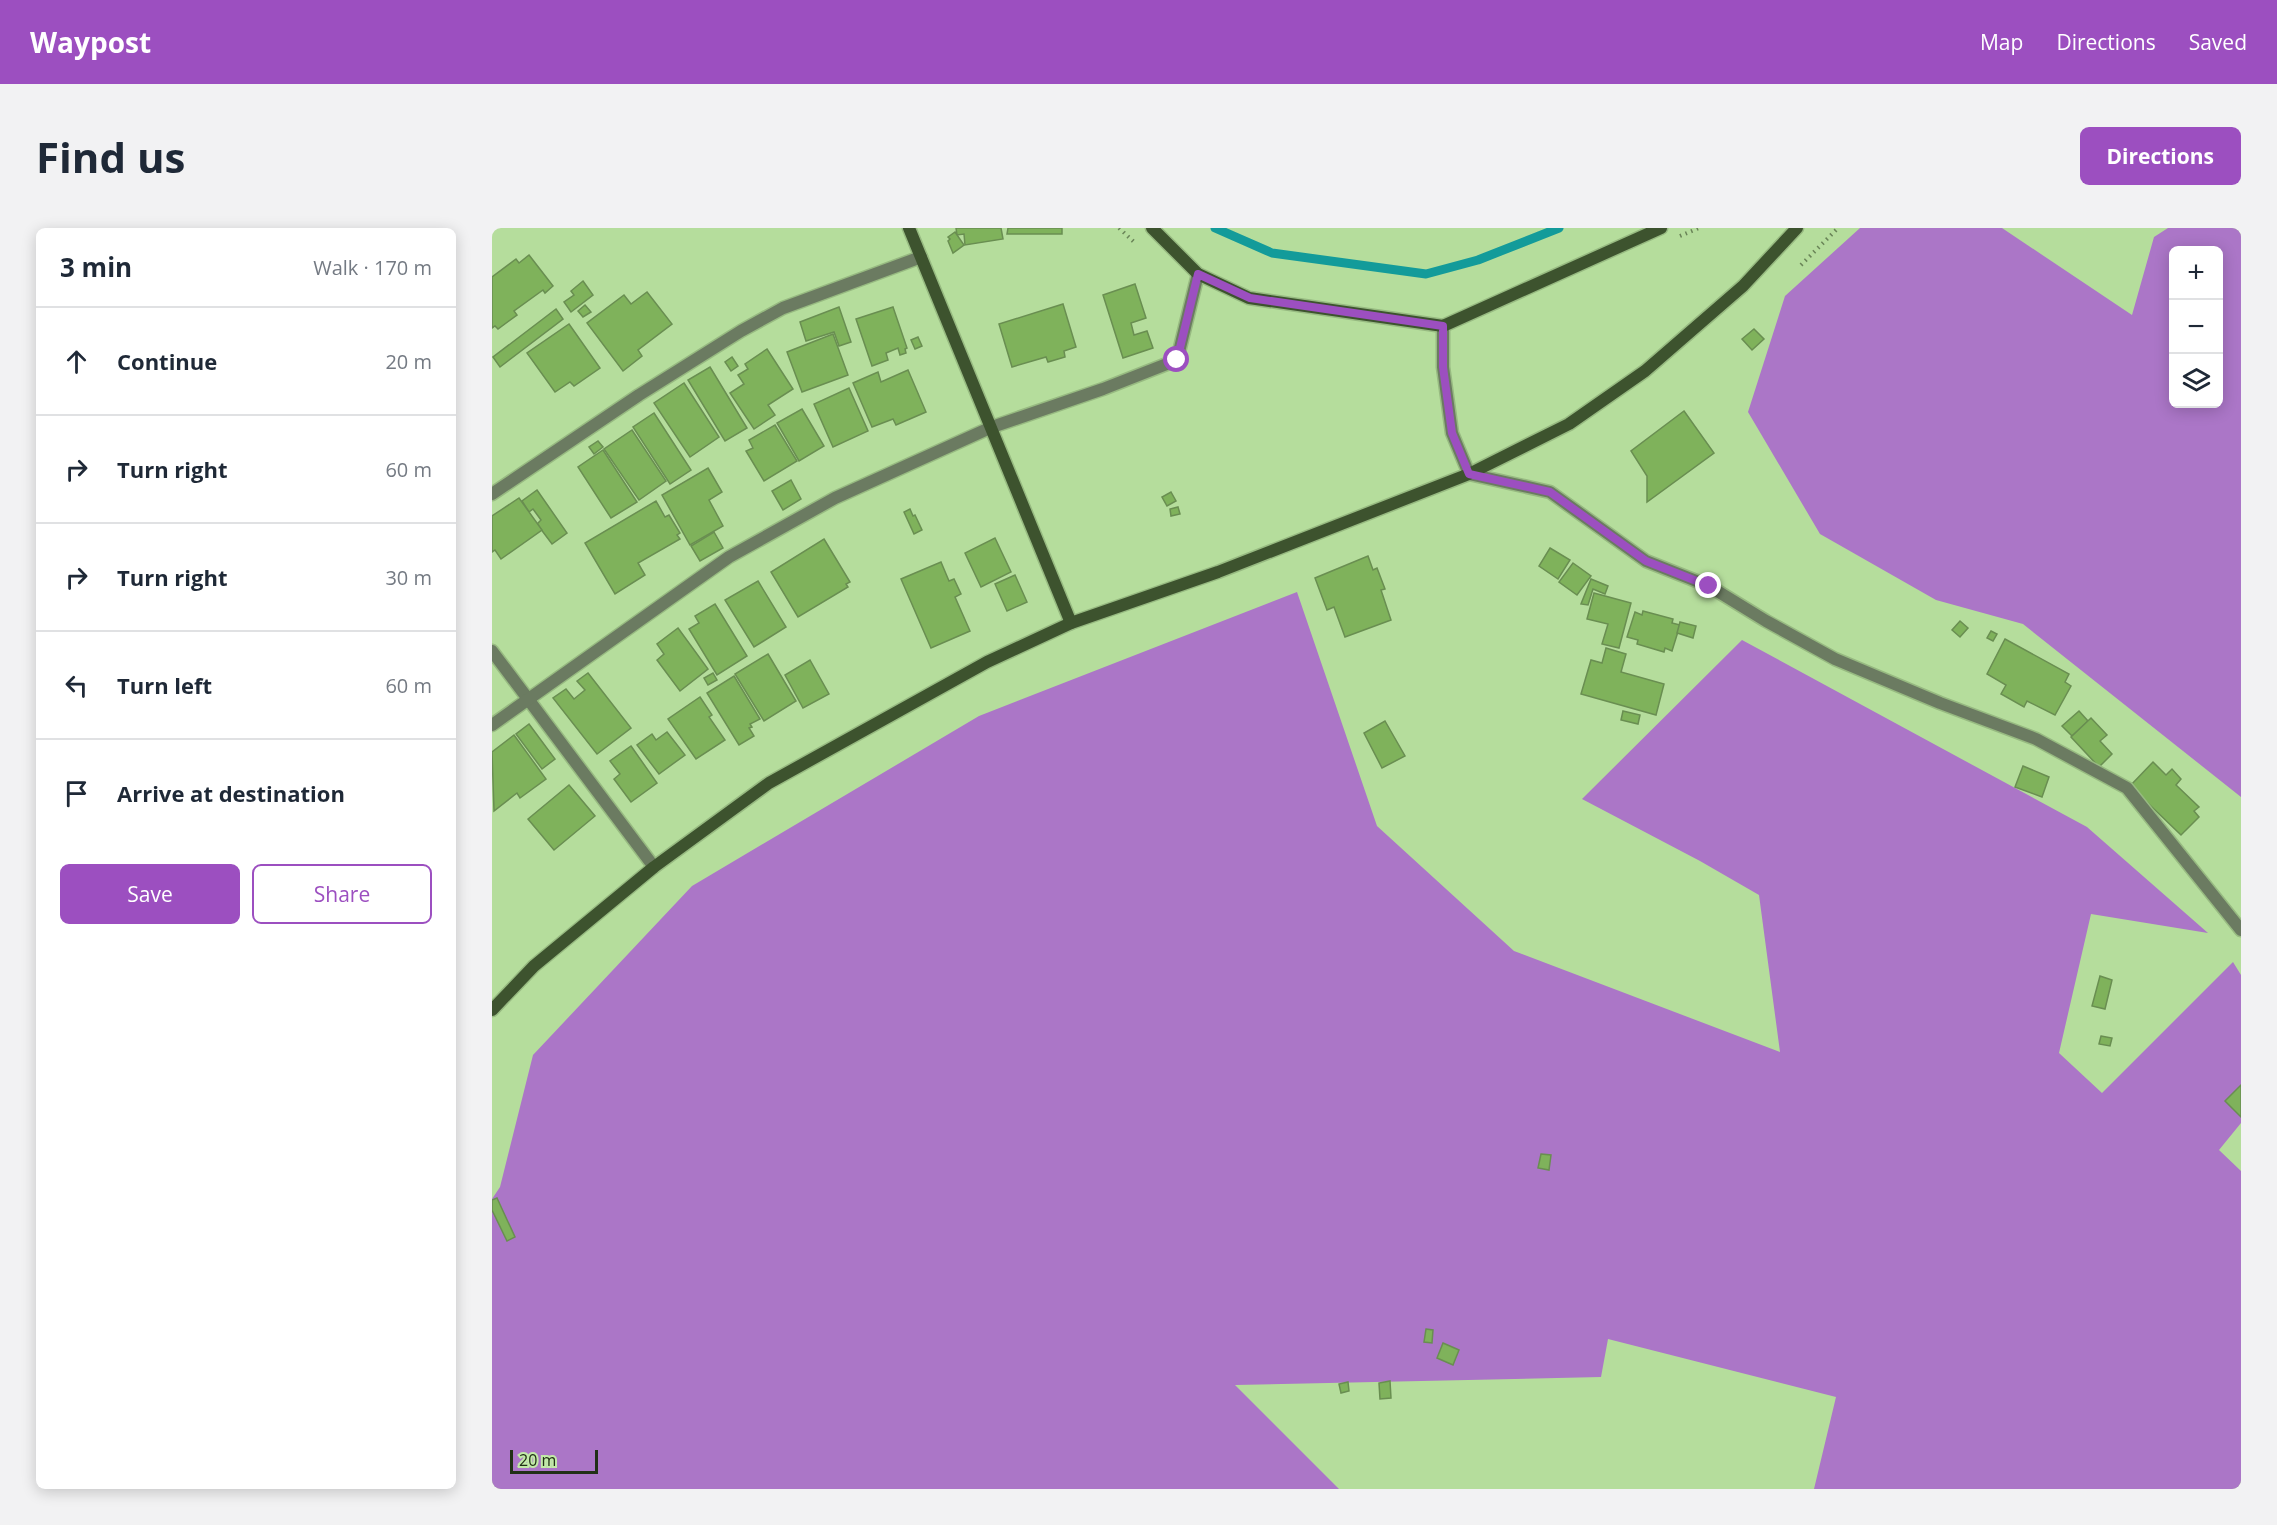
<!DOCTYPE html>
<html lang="en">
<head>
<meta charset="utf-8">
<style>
	:root { --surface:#fff; --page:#f2f2f3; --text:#1f2937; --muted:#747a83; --line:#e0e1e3; --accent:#9c4fc0 }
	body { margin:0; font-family:"Open Sans",sans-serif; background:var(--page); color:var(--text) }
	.controls { position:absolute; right:18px; top:18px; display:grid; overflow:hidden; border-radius:9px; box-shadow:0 3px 15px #0003 }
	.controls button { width:54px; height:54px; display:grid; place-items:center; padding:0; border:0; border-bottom:2px solid var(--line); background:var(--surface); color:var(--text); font:30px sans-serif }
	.scale { position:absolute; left:18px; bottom:15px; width:88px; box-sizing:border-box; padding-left:6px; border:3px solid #213016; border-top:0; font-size:16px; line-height:21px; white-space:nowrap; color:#213016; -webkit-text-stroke:4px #c2eaa8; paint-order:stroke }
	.stop { position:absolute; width:18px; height:18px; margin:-14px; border:4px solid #9c4fc0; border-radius:50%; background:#fff }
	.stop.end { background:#9c4fc0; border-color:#fff; box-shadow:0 2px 6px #0008 }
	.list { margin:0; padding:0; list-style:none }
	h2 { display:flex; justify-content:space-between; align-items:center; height:78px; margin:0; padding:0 24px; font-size:26px }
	h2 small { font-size:20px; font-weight:400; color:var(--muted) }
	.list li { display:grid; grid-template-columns:39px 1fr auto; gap:18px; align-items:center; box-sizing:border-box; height:108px; padding:0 24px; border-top:2px solid var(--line) }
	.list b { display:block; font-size:22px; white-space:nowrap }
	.list em { font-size:20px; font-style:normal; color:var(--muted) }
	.actions { display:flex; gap:12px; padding:18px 24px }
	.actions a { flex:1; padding:14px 0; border:2px solid var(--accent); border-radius:9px; text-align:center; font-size:21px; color:var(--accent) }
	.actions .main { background:var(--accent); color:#fff }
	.icon { flex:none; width:33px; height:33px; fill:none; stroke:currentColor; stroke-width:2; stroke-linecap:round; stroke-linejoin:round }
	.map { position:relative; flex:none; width:1749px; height:1261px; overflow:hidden; border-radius:9px }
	header { display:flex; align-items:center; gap:36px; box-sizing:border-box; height:84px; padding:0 30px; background:var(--accent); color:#fff }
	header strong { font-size:28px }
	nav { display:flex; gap:33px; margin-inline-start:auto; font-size:21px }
	.intro { display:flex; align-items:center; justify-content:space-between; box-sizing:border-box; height:144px; padding:0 36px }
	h1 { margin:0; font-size:42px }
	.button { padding:15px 27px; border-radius:9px; background:var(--accent); color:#fff; font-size:21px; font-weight:700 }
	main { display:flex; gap:36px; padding:0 36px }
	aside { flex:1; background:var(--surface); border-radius:9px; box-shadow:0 3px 15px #0003 }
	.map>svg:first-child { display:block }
	.forest { fill:#ab76c7; fill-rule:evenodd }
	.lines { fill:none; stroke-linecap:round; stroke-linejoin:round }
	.stream { stroke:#139b9a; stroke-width:9 }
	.building { fill:#7fb25b; stroke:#698e51; stroke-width:1.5 }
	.street-casing { stroke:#97ba81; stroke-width:15 }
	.secondary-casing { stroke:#97ba81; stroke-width:15 }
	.path { stroke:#698457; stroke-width:4; stroke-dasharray:1.5 4.5; stroke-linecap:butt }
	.street { stroke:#6b7b61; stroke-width:12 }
	.secondary { stroke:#3d532e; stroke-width:12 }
	.route { stroke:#9c4fc0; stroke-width:8 }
</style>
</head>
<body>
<header>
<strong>Waypost</strong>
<nav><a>Map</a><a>Directions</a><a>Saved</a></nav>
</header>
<div class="intro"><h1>Find us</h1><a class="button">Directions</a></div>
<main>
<aside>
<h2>3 min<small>Walk · 170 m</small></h2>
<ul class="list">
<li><svg class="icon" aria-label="ahead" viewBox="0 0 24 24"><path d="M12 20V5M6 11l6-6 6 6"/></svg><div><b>Continue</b></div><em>20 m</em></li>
<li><svg class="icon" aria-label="right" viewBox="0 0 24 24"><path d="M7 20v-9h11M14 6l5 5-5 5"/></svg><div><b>Turn right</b></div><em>60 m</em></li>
<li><svg class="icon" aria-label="right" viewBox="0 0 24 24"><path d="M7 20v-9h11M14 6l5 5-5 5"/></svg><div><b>Turn right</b></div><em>30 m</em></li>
<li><svg class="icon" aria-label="left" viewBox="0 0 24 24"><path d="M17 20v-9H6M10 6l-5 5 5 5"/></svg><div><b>Turn left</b></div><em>60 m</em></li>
<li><svg class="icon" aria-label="arrive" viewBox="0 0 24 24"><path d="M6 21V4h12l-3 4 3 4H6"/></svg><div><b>Arrive at destination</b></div></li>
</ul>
<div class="actions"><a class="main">Save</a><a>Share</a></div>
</aside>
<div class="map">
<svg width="1749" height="1261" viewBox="0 0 1749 1261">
	<rect width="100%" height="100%" fill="#b5dd9c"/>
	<g class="forest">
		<path d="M1368,0H1510L1640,87L1662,9L1676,0H1749V569L1531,396L1444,372L1328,306L1256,184L1293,68ZM1726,22V176H1682V22Z"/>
		<path d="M805,364L885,598L1022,723L1288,824L1267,667L1208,633L1090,571L1250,412L1595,599L1716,705L1599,686L1567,825L1610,865L1741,734L1749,747V895L1727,922L1749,943V1261H1322L1344,1169L1116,1111L1109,1149L743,1157L847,1261H0V971L8,959L41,827L200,658L487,488Z"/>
	</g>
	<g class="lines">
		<path class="stream" d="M723,0L780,25L934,46L986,32L1067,0"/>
	</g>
	<g class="building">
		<path d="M464,0H509L511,11L473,17L472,6L465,7Z"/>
		<path d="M516,0H570V6H515Z"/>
		<path d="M463,4L472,17L461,25L456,13L458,11L456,9Z"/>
		<path d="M37,27L61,58L53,65L51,62L22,83L25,87L6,101L3,98L0,100V49L24,31L27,35Z"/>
		<path d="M91,53L101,67L79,84L72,74L82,67L79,63Z"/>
		<path d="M643,56L654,90L639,95L642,107L655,103L661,120L631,130L611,67Z"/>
		<path d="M155,64L180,96L146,122L150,128L131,143L95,95L132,67L139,76Z"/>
		<path d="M571,76L584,119L572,123L573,129L556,134L554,129L520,139L507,96Z"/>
		<path d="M93,77L99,84L91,89L86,83Z"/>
		<path d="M347,79L359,114L347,118L342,104L314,113L308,94Z"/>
		<path d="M401,79L415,120L413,121L414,125L408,127L406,120L394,125L396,132L380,138L364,91Z"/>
		<path d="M64,81L71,91L8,139L1,129Z"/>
		<path d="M77,96L108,140L82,158L78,154L63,164L35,125Z"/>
		<path d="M1262,101L1272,111L1260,122L1250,111Z"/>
		<path d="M341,106L356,147L310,164L295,124Z"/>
		<path d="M426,109L430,118L423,121L419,112Z"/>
		<path d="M275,121L301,161L276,177L283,187L262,201L238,165L252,156L246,147L256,141L253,136Z"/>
		<path d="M240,129L246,138L239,143L233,134Z"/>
		<path d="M218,139L255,200L233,213L196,152Z"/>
		<path d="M416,142L434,184L404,197L401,191L380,199L361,155L386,144L389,154Z"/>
		<path d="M192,155L227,209L198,229L162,175Z"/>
		<path d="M357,160L376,203L341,219L322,176Z"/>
		<path d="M310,181L332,218L307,233L285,195Z"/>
		<path d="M1192,183L1222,225L1155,274V248L1139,223Z"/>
		<path d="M162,185L199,242L178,256L141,199Z"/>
		<path d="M283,197L305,233L272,253L254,223L261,220L257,212Z"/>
		<path d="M140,202L174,253L147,272L112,221Z"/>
		<path d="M106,213L111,219L102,226L97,219Z"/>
		<path d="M111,222L145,274L119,290L86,239Z"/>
		<path d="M216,240L230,264L217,272L231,298L198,317L170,267Z"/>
		<path d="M299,252L309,271L291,282L280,263Z"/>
		<path d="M45,262L75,305L60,316L45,296L49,292L41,281L37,284L30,273Z"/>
		<path d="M679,264L684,273L675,278L670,269Z"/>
		<path d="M27,270L50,302L9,331L3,322L0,324V288Z"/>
		<path d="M164,273L173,289L177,287L188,305L185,307L188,311L146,335L153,347L123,366L93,315Z"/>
		<path d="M686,279L688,286L679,288L678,281Z"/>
		<path d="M418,281L421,288L423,287L430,302L422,306L412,284Z"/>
		<path d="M222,304L231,320L208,333L199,318Z"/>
		<path d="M503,310L519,344L489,359L473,325Z"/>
		<path d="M332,311L358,354L354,356L356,359L306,389L279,344Z"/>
		<path d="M1058,320L1078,332L1066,351L1047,338Z"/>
		<path d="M876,328L881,342L885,340L893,361L889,362L899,392L853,409L842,379L835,382L823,350Z"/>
		<path d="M449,334L457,353L462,351L469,366L463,369L478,403L439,420L409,351Z"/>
		<path d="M1081,335L1099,348L1085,367L1067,354Z"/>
		<path d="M523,347L535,374L515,383L503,356Z"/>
		<path d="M1099,351L1116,358L1113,366L1101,361L1096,377L1089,376Z"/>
		<path d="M266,353L294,399L262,419L233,372Z"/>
		<path d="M1102,365L1139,375L1127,420L1110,416L1116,396L1095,391Z"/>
		<path d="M223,376L255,428L225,447L197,401L207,395L203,388Z"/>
		<path d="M1151,383L1181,391L1180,395L1188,397L1180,423L1173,420L1172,424L1145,416L1146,412L1135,409L1143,384L1150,387Z"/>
		<path d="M1468,393L1476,400L1468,409L1460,402Z"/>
		<path d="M1188,394L1204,398L1201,410L1185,405Z"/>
		<path d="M186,400L216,441L188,463L165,432L172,426L165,416Z"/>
		<path d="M1499,403L1505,406L1501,413L1495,410Z"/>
		<path d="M1513,411L1577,446L1573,454L1579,458L1563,487L1535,473L1532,479L1509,466L1514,457L1495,446Z"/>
		<path d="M1114,420L1134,426L1129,444L1172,456L1164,487L1089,466L1099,432L1110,435Z"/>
		<path d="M276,426L304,473L272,493L243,446Z"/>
		<path d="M318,432L337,466L311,480L293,447Z"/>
		<path d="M96,445L139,500L105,526L61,470L74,461L82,471L93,462L85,453Z"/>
		<path d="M221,445L225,452L216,457L212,450Z"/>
		<path d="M242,448L268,491L258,496L260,499L257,500L262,508L247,517L215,465Z"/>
		<path d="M208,469L220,487L217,489L233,512L204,531L176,491Z"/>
		<path d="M1131,483L1148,487L1146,496L1129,492Z"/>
		<path d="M1587,483L1596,493L1580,508L1570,498Z"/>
		<path d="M1599,490L1615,507L1608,513L1620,526L1607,539L1579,509Z"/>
		<path d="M893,493L913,528L890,540L872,505Z"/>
		<path d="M37,496L63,531L50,541L24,506Z"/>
		<path d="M175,504L193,527L167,546L145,517L160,506L164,512Z"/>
		<path d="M22,507L54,551L28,570L25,565L2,583L0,524Z"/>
		<path d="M139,518L165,555L139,574L122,551L128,546L118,533Z"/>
		<path d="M1661,534L1674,547L1680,541L1689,551L1684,557L1707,579L1702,583L1707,589L1689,607L1638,558Z"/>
		<path d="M1531,538L1557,549L1550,569L1523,559Z"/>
		<path d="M77,557L103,588L62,622L36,591Z"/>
		<path d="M1608,748L1620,752L1613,781L1600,778Z"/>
		<path d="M1609,808L1620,810L1618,818L1607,816Z"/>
		<path d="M1749,857V889L1733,873Z"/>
		<path d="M1049,926L1059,927L1057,942L1046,940Z"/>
		<path d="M5,970L23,1009L15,1013L0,982V972Z"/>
		<path d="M934,1101L941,1102L940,1115L932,1114Z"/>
		<path d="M951,1115L967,1122L961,1137L945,1130Z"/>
		<path d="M898,1153L899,1170L888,1171L887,1155Z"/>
		<path d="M856,1154L857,1163L849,1165L847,1156Z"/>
	</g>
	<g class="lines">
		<g class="street-casing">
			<g id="street">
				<path d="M951,98V139L960,205L977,246L1058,264L1154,333L1217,358L1274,393L1343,431L1448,475L1544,511L1635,560L1749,702"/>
				<path d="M0,266L147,167L249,103L291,80L429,29"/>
				<path d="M0,423L162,639"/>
				<path d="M0,497L237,329L343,270L500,199L611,161L685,132L706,46"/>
			</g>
		</g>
		<g class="secondary-casing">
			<g id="secondary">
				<path d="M417,0L579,395"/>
				<path d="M660,0L706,46L757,70L951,98L1169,0"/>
				<path d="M0,782L42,738L162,639L277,555L495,434L579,395L726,344L977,246L1077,196L1153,143L1251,58L1305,0"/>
			</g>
		</g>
		<g class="path">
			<path d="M627,0L642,14"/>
			<path d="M1188,8L1207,0"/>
			<path d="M1309,37L1346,0"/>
		</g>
		<use href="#street" class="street"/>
		<use href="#secondary" class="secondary"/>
	</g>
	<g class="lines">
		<path class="route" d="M685,132L706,46L758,70L951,98V139L960,205L977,246L1058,264L1154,333L1217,358"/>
	</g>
</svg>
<div class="controls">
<button>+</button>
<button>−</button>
<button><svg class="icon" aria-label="layers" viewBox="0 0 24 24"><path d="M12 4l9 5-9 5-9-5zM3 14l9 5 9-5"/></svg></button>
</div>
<div class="scale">20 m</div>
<div class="stop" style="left:685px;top:132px"></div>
<div class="stop end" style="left:1217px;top:358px"></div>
</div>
</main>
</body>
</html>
